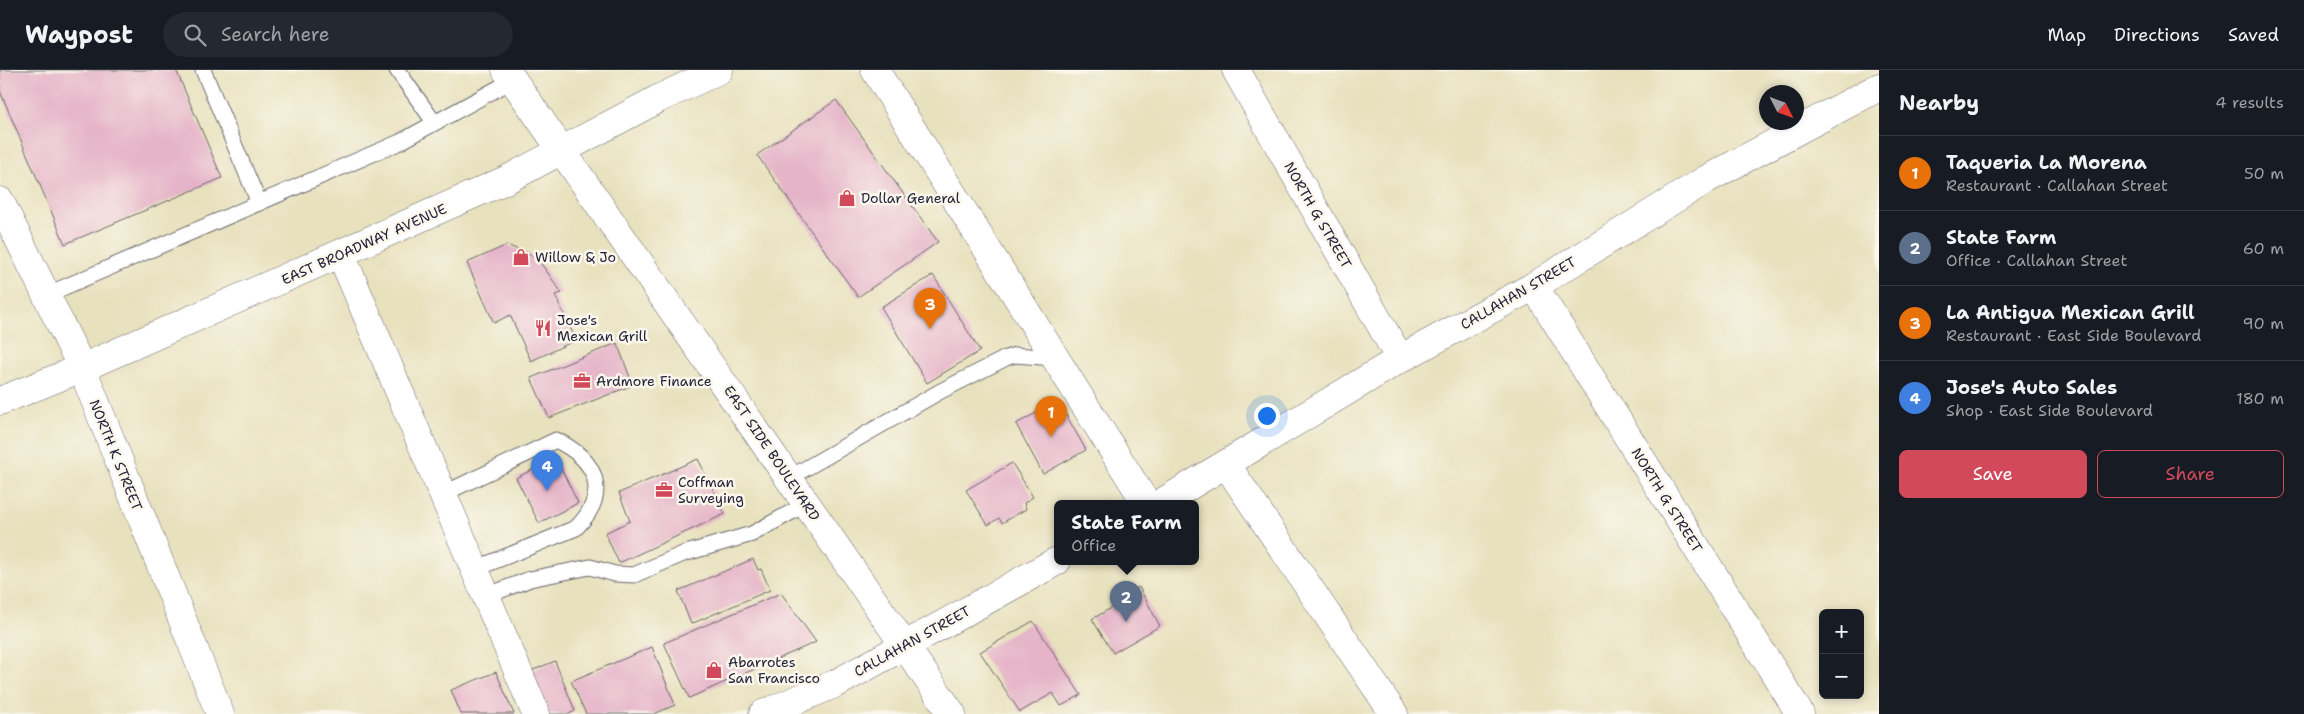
<!DOCTYPE html>
<html lang="en">
<head>
<meta charset="utf-8">
<style>
	:root { --surface:#171b24; --page:#242831; --text:#f1f3f6; --muted:#9ea1a6; --line:#363941; --accent:#d1495b }
	body { margin:0; font-family:"Shantell Sans",sans-serif; background:var(--page); color:var(--text) }
	.controls { position:absolute; right:15px; bottom:15px; display:grid; overflow:hidden; border-radius:8px; box-shadow:0 2px 8px #0003 }
	.controls button { width:45px; height:45px; display:grid; place-items:center; padding:0; border:0; border-bottom:1px solid var(--line); background:var(--surface); color:var(--text); font:25px sans-serif }
	.compass { position:absolute; left:1759px; top:15px; width:45px; height:45px; border-radius:50%; background:var(--surface); box-shadow:0 2px 8px #0003; rotate:132deg }
	.you { position:absolute; left:1266px; top:345px; width:18px; height:18px; margin:-12px; border:4px solid #fff; border-radius:50%; background:#1a73e8; box-shadow:0 0 0 8px #1a73e833 }
	.badge { display:grid; place-items:center; width:32px; height:32px; border-radius:50%; background:var(--accent); color:#fff; font-size:16px; font-weight:700 }
	.pin { position:absolute; translate:-50% -41px; filter:drop-shadow(0 1px 2px #0008) }
	.pin::after { content:''; position:absolute; top:26px; width:18px; height:15px; background:inherit; clip-path:polygon(0 0,100% 0,50% 100%) }
	.popup { position:absolute; left:1054px; top:430px; width:145px; height:65px; box-sizing:border-box; display:grid; place-content:center; border-radius:8px; background:var(--surface); filter:drop-shadow(0 1px 4px #0005); font-size:16px; white-space:nowrap; color:var(--muted) }
	.popup b { font-size:19px; color:var(--text) }
	.popup::after { content:''; position:absolute; left:50%; top:100%; margin-left:-10px; border:10px solid transparent; border-top-color:var(--surface) }
	.list { margin:0; padding:0; list-style:none }
	h2 { display:flex; justify-content:space-between; align-items:center; height:65px; margin:0; padding:0 20px; font-size:21px }
	h2 small { font-size:16px; font-weight:400; color:var(--muted) }
	.list li { display:grid; grid-template-columns:32px 1fr auto; gap:15px; align-items:center; box-sizing:border-box; height:75px; padding:0 20px; border-top:1px solid var(--line) }
	.list b { display:block; font-size:19px; white-space:nowrap }
	.list p { margin:0; font-size:16px; white-space:nowrap; color:var(--muted) }
	.list em { font-size:16px; font-style:normal; color:var(--muted) }
	.actions { display:flex; gap:10px; padding:15px 20px }
	.actions a { flex:1; padding:11px 0; border:1px solid var(--accent); border-radius:8px; text-align:center; font-size:18px; color:var(--accent) }
	.actions .main { background:var(--accent); color:#fff }
	.icon { flex:none; width:28px; height:28px; fill:none; stroke:currentColor; stroke-width:2; stroke-linecap:round; stroke-linejoin:round }
	.map { position:relative; flex:none; width:1879px; height:644px; overflow:hidden }
	header { display:flex; align-items:center; gap:30px; box-sizing:border-box; height:70px; padding:0 25px; background:var(--surface); border-bottom:1px solid var(--line) }
	header strong { font-size:24px }
	nav { display:flex; gap:28px; margin-inline-start:auto; font-size:18px }
	.search { width:350px; height:45px; background:var(--page); display:flex; align-items:center; gap:12px; box-sizing:border-box; padding:0 18px; border-radius:28px; color:var(--muted); font-size:19px }
	main { display:flex }
	aside { flex:1; background:var(--surface) }
	.map>svg:first-child { display:block }
	.building { fill:#e5b4c8 }
	.lines { fill:none; stroke-linecap:round; stroke-linejoin:round }
	.service-casing { stroke:#676569; stroke-width:17 }
	.minor-casing { stroke:#676569; stroke-width:29 }
	.tertiary-casing { stroke:#676569; stroke-width:29 }
	.secondary-casing { stroke:#676569; stroke-width:29 }
	.service { stroke:#fff; stroke-width:15 }
	.minor { stroke:#fff; stroke-width:28 }
	.tertiary { stroke:#fff; stroke-width:28 }
	.secondary { stroke:#fff; stroke-width:28 }
	.labels { text-anchor:middle; stroke-width:5; stroke-linejoin:round; paint-order:stroke }
	.poi-label { font-size:14px; fill:#22223b; stroke:#fbf7ec; text-anchor:start }
	.street-label { font-size:14px; fill:#22223b; stroke:#fbf7ec }
</style>
</head>
<body>
<header>
<strong>Waypost</strong>
<div class="search"><svg class="icon" aria-label="search" viewBox="0 0 24 24"><circle cx="10" cy="10" r="6"/><path d="M15 15l6 6"/></svg>Search here</div>
<nav><a>Map</a><a>Directions</a><a>Saved</a></nav>
</header>
<main>
<div class="map">
<svg width="1879" height="644" viewBox="0 0 1879 644">
	<rect width="100%" height="100%" fill="#fbf7ec"/>
	<filter id="ink" filterUnits="userSpaceOnUse"><feTurbulence type="fractalNoise" baseFrequency=".02" numOctaves="2"/><feDisplacementMap in="SourceGraphic" scale="10" xChannelSelector="R" yChannelSelector="G"/><feConvolveMatrix kernelMatrix="1 2 1 2 8 2 1 2 1" color-interpolation-filters="sRGB"/></filter>
	<filter id="wash" filterUnits="userSpaceOnUse"><feTurbulence type="fractalNoise" baseFrequency=".0096" numOctaves="4" result="noise"/><feDisplacementMap in="SourceGraphic" scale="20" xChannelSelector="R" yChannelSelector="G"/><feGaussianBlur stdDeviation="1.12" result="paint"/><feColorMatrix in="noise" values="0 0 0 0 0 0 0 0 0 0 0 0 0 0 0 0 0 1.4 0 .05"/><feComposite in="paint" operator="in"/></filter>
	<g filter="url(#wash)">
		<rect width="100%" height="100%" fill="#e8e1be"/>
		<g id="blocks">
			<g class="building">
				<path d="M0,0H176L222,108L65,174L0,21Z"/>
				<path d="M836,30L938,172L858,227L757,85Z"/>
				<path d="M507,175L537,188L562,223L555,225L576,270L531,291L510,245L494,253L467,193Z"/>
				<path d="M933,205L980,281L927,313L881,237Z"/>
				<path d="M617,273L633,315L549,348L531,308Z"/>
				<path d="M1058,331L1086,380L1043,404L1016,354Z"/>
				<path d="M556,388L578,433L539,453L516,408Z"/>
				<path d="M698,389L725,444L619,493L605,463L630,451L619,423Z"/>
				<path d="M1012,393L1033,427L1024,433L1026,439L1002,453L999,448L988,455L966,420Z"/>
				<path d="M753,489L758,500L761,499L770,520L691,554L678,521Z"/>
				<path d="M1139,517L1160,556L1113,583L1092,549L1118,534L1117,530Z"/>
				<path d="M781,523L816,572L689,628L664,573Z"/>
				<path d="M1033,551L1081,625L1061,636L1053,623L1020,642L980,582Z"/>
				<path d="M652,577L675,635L654,644H586L571,611Z"/>
				<path d="M555,591L575,641L569,644H541L526,603Z"/>
				<path d="M496,602L514,644H461L451,620Z"/>
			</g>
		</g>
	</g>
	<g filter="url(#ink)">
		<use href="#blocks" fill-opacity="0" stroke="#676569" stroke-width="1"/>
		<g class="lines">
			<g class="service-casing">
				<g id="service">
					<path d="M203,0L259,133"/>
					<path d="M397,0L434,52"/>
					<path d="M46,225L400,72L513,10"/>
					<path d="M789,408L939,322L1006,288L1015,285L1055,288"/>
					<path d="M443,424L556,370C597,390 611,423 576,458L475,499"/>
					<path d="M486,526L530,509L590,497L615,504L634,505L683,484L752,464L806,434"/>
				</g>
			</g>
			<g class="minor-casing">
				<g id="minor">
					<path d="M875,0L1146,433"/>
					<path d="M1236,0L1400,289"/>
					<path d="M0,131L82,298L220,644"/>
					<path d="M341,184L536,644"/>
					<path d="M1534,216L1800,644"/>
					<path d="M0,331L82,298L508,109L658,29L719,0"/>
					<path d="M1226,394L1394,644"/>
				</g>
			</g>
			<g class="tertiary-casing">
				<g id="tertiary">
					<path d="M1161,433L1400,289L1534,216L1707,109L1879,17"/>
					<path d="M763,644L837,613L1057,491"/>
				</g>
			</g>
			<g class="secondary-casing">
				<path id="secondary" d="M506,0L952,644"/>
			</g>
			<use href="#service" class="service"/>
			<use href="#minor" class="minor"/>
			<use href="#tertiary" class="tertiary"/>
			<use href="#secondary" class="secondary"/>
		</g>
	</g>
	<defs>
		<g id="shop-bare" transform="scale(1.35)"><path d="M-5-2.5h2.3a2.7 3.5 0 0 1 5.4 0H5L5.5 6h-11ZM-1.5-2.5h3a1.5 2.3 0 0 0-3 0Z" fill="#d1495b" stroke="#fbf7ec" stroke-width="2.5" paint-order="stroke"/></g>
		<g id="restaurant-bare" transform="scale(1.35)"><path d="M-5-6h1v4h1v-4h1v4h1v-4h1v5L-1.5 .5V6h-2V.5L-5-1ZM5-6V6H3V1.5H1.5Q1.5-4 5-6Z" fill="#d1495b" stroke="#fbf7ec" stroke-width="2.5" paint-order="stroke"/></g>
		<g id="office-bare" transform="scale(1.35)"><path d="M-6-3h4V-5.5h4V-3h4V5H-6ZM-1-4.5V-3h2v-1.5ZM-6 0V1H6V0Z" fill="#d1495b" stroke="#fbf7ec" stroke-width="2.5" paint-order="stroke"/></g>
	</defs>
	<g fill-rule="evenodd">
		<use href="#shop-bare" x="847" y="128"/>
		<use href="#shop-bare" x="521" y="187"/>
		<use href="#restaurant-bare" x="543" y="258"/>
		<use href="#office-bare" x="582" y="311"/>
		<use href="#office-bare" x="664" y="420"/>
		<use href="#shop-bare" x="714" y="600"/>
	</g>
	<g class="labels">
		<g class="poi-label">
			<text x="861" y="133">Dollar General</text>
			<text x="535" y="192">Willow &amp; Jo</text>
			<text x="557" y="255">Jose's<tspan x="557" dy="16">Mexican Grill</tspan></text>
			<text x="596" y="316">Ardmore Finance</text>
			<text x="678" y="417">Coffman<tspan x="678" dy="16">Surveying</tspan></text>
			<text x="728" y="597">Abarrotes<tspan x="728" dy="16">San Francisco</tspan></text>
		</g>
		<g class="street-label">
			<text transform="translate(1318 145) rotate(60)" y="5">NORTH G STREET</text>
			<text transform="translate(364 174) rotate(-24)" y="5">EAST BROADWAY AVENUE</text>
			<text transform="translate(1518 223) rotate(-30)" y="5">CALLAHAN STREET</text>
			<text transform="translate(772 383) rotate(56)" y="5">EAST SIDE BOULEVARD</text>
			<text transform="translate(116 385) rotate(68)" y="5">NORTH K STREET</text>
			<text transform="translate(1667 430) rotate(58)" y="5">NORTH G STREET</text>
			<text transform="translate(912 571) rotate(-29)" y="5">CALLAHAN STREET</text>
		</g>
	</g>
</svg>
<div class="controls">
<button>+</button>
<button>−</button>
</div>
<svg class="compass" viewBox="-18 -18 36 36"><path d="M0-13l5 13h-10z" fill="#e53935"/><path d="M0 13l5-13h-10z" fill="#9ea1a6"/></svg>
<div class="you"></div>
<div class="pin badge" style="left:1051px;top:367px;background:#e8710a">1</div>
<div class="pin badge" style="left:1126px;top:552px;background:#5c6f8a">2</div>
<div class="popup"><b>State Farm</b>Office</div>
<div class="pin badge" style="left:930px;top:259px;background:#e8710a">3</div>
<div class="pin badge" style="left:547px;top:421px;background:#3f7fe0">4</div>
</div>
<aside>
<h2>Nearby<small>4 results</small></h2>
<ul class="list">
<li><span class="badge" style="background:#e8710a">1</span><div><b>Taqueria La Morena</b><p>Restaurant · Callahan Street</p></div><em>50 m</em></li>
<li><span class="badge" style="background:#5c6f8a">2</span><div><b>State Farm</b><p>Office · Callahan Street</p></div><em>60 m</em></li>
<li><span class="badge" style="background:#e8710a">3</span><div><b>La Antigua Mexican Grill</b><p>Restaurant · East Side Boulevard</p></div><em>90 m</em></li>
<li><span class="badge" style="background:#3f7fe0">4</span><div><b>Jose's Auto Sales</b><p>Shop · East Side Boulevard</p></div><em>180 m</em></li>
</ul>
<div class="actions"><a class="main">Save</a><a>Share</a></div>
</aside>
</main>
</body>
</html>
